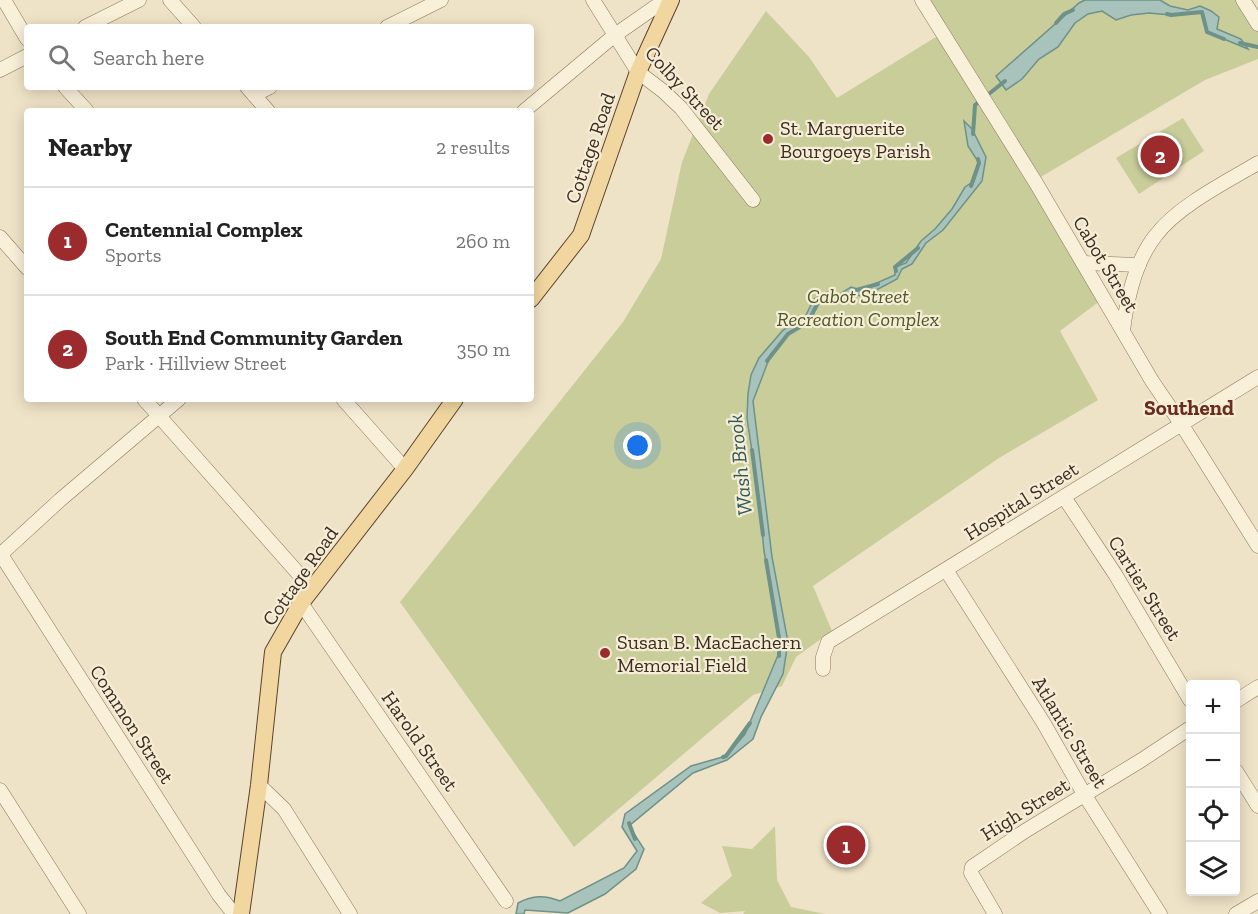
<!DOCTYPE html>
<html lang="en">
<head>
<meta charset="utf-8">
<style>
	:root { --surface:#fff; --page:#f6f6f6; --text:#222; --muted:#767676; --line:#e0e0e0; --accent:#9b2b2d }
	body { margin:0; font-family:"Zilla Slab",serif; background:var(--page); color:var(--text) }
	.controls { position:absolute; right:18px; bottom:18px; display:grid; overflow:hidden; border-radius:6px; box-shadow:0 3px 15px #0003 }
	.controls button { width:54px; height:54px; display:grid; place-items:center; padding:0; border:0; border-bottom:2px solid var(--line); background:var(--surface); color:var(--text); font:30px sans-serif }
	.you { position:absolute; left:638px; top:446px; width:21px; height:21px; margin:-15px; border:4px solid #fff; border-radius:50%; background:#1a73e8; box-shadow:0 0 0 9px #1a73e833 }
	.badge { display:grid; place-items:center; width:39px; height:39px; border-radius:50%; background:var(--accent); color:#fff; font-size:20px; font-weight:700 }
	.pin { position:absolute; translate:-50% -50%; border:3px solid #fff; box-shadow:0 2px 6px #0006 }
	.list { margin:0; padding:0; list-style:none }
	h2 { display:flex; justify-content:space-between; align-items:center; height:78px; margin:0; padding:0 24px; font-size:26px }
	h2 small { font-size:20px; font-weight:400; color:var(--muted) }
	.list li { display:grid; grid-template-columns:39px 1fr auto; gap:18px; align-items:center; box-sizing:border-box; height:108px; padding:0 24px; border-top:2px solid var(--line) }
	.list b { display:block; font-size:22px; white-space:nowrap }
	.list p { margin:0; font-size:20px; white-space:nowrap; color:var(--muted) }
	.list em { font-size:20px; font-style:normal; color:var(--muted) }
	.icon { flex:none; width:33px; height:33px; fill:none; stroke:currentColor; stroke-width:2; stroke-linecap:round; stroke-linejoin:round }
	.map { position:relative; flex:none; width:1258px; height:914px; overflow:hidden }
	.search { position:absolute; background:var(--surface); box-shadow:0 3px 15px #0003; left:24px; top:24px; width:510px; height:66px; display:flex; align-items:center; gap:15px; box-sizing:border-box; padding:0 21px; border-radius:6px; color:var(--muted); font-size:22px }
	.panel { position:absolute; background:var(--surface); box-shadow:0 3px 15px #0003; left:24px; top:108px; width:510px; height:294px; border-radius:6px }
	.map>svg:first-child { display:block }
	.green { fill:#c8cd9a }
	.water { fill:#a8c3bb; stroke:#6e9188; stroke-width:1.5 }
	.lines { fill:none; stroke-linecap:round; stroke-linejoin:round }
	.stream { stroke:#6e9188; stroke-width:4 }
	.minor-casing { stroke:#8b745c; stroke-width:15 }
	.major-casing { stroke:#594330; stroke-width:18 }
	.minor { stroke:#f9f0da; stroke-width:14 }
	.major { stroke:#f1d79f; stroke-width:16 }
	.poi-dot { fill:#9b2b2d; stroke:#f6edd7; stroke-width:2 }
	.labels { text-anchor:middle; stroke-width:4.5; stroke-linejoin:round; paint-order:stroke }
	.street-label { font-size:20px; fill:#3b2d20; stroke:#f6edd7 }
	.poi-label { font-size:20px; fill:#3b2d20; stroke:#f6edd7; text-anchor:start }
	.park-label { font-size:20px; font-style:italic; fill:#4c5826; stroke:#f6edd7 }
	.neighbourhood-label { font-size:21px; font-weight:bold; fill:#682d1f; stroke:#f6edd7 }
	.water-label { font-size:21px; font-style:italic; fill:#2f5b58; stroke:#f6edd7 }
</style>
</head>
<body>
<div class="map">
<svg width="1258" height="914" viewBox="0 0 1258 914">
	<rect width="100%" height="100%" fill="#efe3c7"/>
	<g class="green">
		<path d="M927,0H1252L1258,10V59L1205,80L1039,178L1109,294L1060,331L1098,400L999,458L813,586L832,631L796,657L782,686L753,695L574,847L400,602L623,322L661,259L682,162L709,94L766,11L809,57L837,98L944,32Z"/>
		<path d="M1183,118L1204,151L1139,194L1116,158Z"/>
		<path d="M775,826L777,880L791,907L825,914H743L745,911L720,913L701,903L732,876L722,846L752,849Z"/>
	</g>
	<g class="water">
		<path d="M1085,0H1160L1170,6L1188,10L1200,6L1211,11L1219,17L1217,29L1241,39L1248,49L1207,32L1201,12L1171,15L1149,13L1131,15L1116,20L1102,11L1088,14L1075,23L1058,47L1039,59L1022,79L1006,90L996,76L1079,3Z"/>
		<path d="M964,121L972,129L986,157L982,181L943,230L926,243L912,264L902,269L897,279L865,296L853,295L843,301L829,296L816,303L808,322L788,334L771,354L753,401L772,557L788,642L783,674L761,717L753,739L727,760L693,773L629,826L644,849L636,869L605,894L568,913L525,910L524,914H516L518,903C533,895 545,895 560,901L624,868L637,851L622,827L625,814L691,766L726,756L745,734L781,648L764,551L759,499L747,418L748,394L751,375L759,358L783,330L804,319L814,299L829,291L840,294L851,287L861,290L895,275V267L906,263L921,241L935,229L952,209L965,187L974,181L979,163L968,146Z"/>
	</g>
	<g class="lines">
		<g class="stream">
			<path d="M1167,14L1171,15L1202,12L1207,32L1224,39"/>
			<path d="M1056,23L1064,14L1073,10"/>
			<path d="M1240,43L1258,47"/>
			<path d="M973,134L975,105L1005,81"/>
			<path d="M971,186L979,163L978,159"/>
			<path d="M896,271L895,267L918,248"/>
			<path d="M853,291L878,284"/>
			<path d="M767,361L788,334L808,322L821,297"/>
			<path d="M752,450L763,535"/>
			<path d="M766,560L779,638V656"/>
			<path d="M723,757L726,756L750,723"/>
			<path d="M629,823L635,839"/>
		</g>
		<g class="minor-casing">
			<g id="minor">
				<path d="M4,0L27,39"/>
				<path d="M170,0L194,27"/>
				<path d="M593,0L638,72L663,91L681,108L753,200"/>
				<path d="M922,0L1036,183L1152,381L1182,425L1258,546"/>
				<path d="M1243,0L1258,24"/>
				<path d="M85,27L139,0"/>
				<path d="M387,27L441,0"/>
				<path d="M0,70L27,56"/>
				<path d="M65,87L87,111"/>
				<path d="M247,87L268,111"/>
				<path d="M254,95L270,87"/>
				<path d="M524,111L615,35L665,0"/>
				<path d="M0,237L27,268"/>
				<path d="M1083,263L1139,265"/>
				<path d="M1123,331C1127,298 1135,261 1156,235C1178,206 1226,182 1258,163"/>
				<path d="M144,399L312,589"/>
				<path d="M343,399L405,469"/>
				<path d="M1064,497L1115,574L1190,700"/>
				<path d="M0,553L219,895L234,914"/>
				<path d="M0,555L60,500L179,399"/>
				<path d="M946,570L1043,722L1084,794L1160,914"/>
				<path d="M301,603L506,901"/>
				<path d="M823,669V657L828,642L1258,377"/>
				<path d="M1236,701L1258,687"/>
				<path d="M1236,771L1258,806"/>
				<path d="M259,785L284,809L350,914"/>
				<path d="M0,790L79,914"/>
				<path d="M995,914L971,873L972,867L1025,831L1140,761L1190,728"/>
				<path d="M1236,914L1258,901"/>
			</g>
		</g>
		<g class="major-casing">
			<g id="major">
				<path d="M531,299L581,235L638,72L671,0"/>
				<path d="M241,914L259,785L273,652L301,603L405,469L455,399"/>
			</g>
		</g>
		<use href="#minor" class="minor"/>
		<use href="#major" class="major"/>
	</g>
	<g class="poi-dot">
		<circle cx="768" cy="139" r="6"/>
		<circle cx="605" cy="653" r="6"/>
	</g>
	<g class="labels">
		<g class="street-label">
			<text transform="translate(685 88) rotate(47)" y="7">Colby Street</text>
			<text transform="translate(590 148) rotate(-71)" y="7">Cottage Road</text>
			<text transform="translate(1106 264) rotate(59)" y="7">Cabot Street</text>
			<text transform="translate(1021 501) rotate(-32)" y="7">Hospital Street</text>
			<text transform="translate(300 576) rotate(-55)" y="7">Cottage Road</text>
			<text transform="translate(1145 588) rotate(58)" y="7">Cartier Street</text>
			<text transform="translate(132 724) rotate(57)" y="7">Common Street</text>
			<text transform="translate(1070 732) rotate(59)" y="7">Atlantic Street</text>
			<text transform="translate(420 741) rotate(55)" y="7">Harold Street</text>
			<text transform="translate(1025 809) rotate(-32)" y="7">High Street</text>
		</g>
		<g class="poi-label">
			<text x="780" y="135">St. Marguerite<tspan x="780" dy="23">Bourgoeys Parish</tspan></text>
			<text x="617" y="649">Susan B. MacEachern<tspan x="617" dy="23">Memorial Field</tspan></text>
		</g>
		<g class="park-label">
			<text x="858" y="303">Cabot Street<tspan x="858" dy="23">Recreation Complex</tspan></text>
		</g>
		<g class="neighbourhood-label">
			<text x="1189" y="415">Southend</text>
		</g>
		<g class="water-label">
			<text transform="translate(740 465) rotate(-96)" y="7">Wash Brook</text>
		</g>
	</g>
</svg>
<div class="controls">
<button>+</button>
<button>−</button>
<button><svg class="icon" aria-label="locate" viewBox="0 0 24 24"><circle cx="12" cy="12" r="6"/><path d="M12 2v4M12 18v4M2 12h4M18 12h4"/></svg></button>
<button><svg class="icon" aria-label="layers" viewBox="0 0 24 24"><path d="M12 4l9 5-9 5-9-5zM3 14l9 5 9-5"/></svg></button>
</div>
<div class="you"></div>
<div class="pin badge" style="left:846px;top:845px">1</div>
<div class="pin badge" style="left:1160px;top:155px">2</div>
<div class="search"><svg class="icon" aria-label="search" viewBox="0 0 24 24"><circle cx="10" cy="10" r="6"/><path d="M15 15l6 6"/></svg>Search here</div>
<section class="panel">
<h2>Nearby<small>2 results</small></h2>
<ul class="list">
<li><span class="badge">1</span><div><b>Centennial Complex</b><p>Sports</p></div><em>260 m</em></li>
<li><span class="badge">2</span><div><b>South End Community Garden</b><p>Park · Hillview Street</p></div><em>350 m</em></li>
</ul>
</section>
</div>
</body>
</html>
